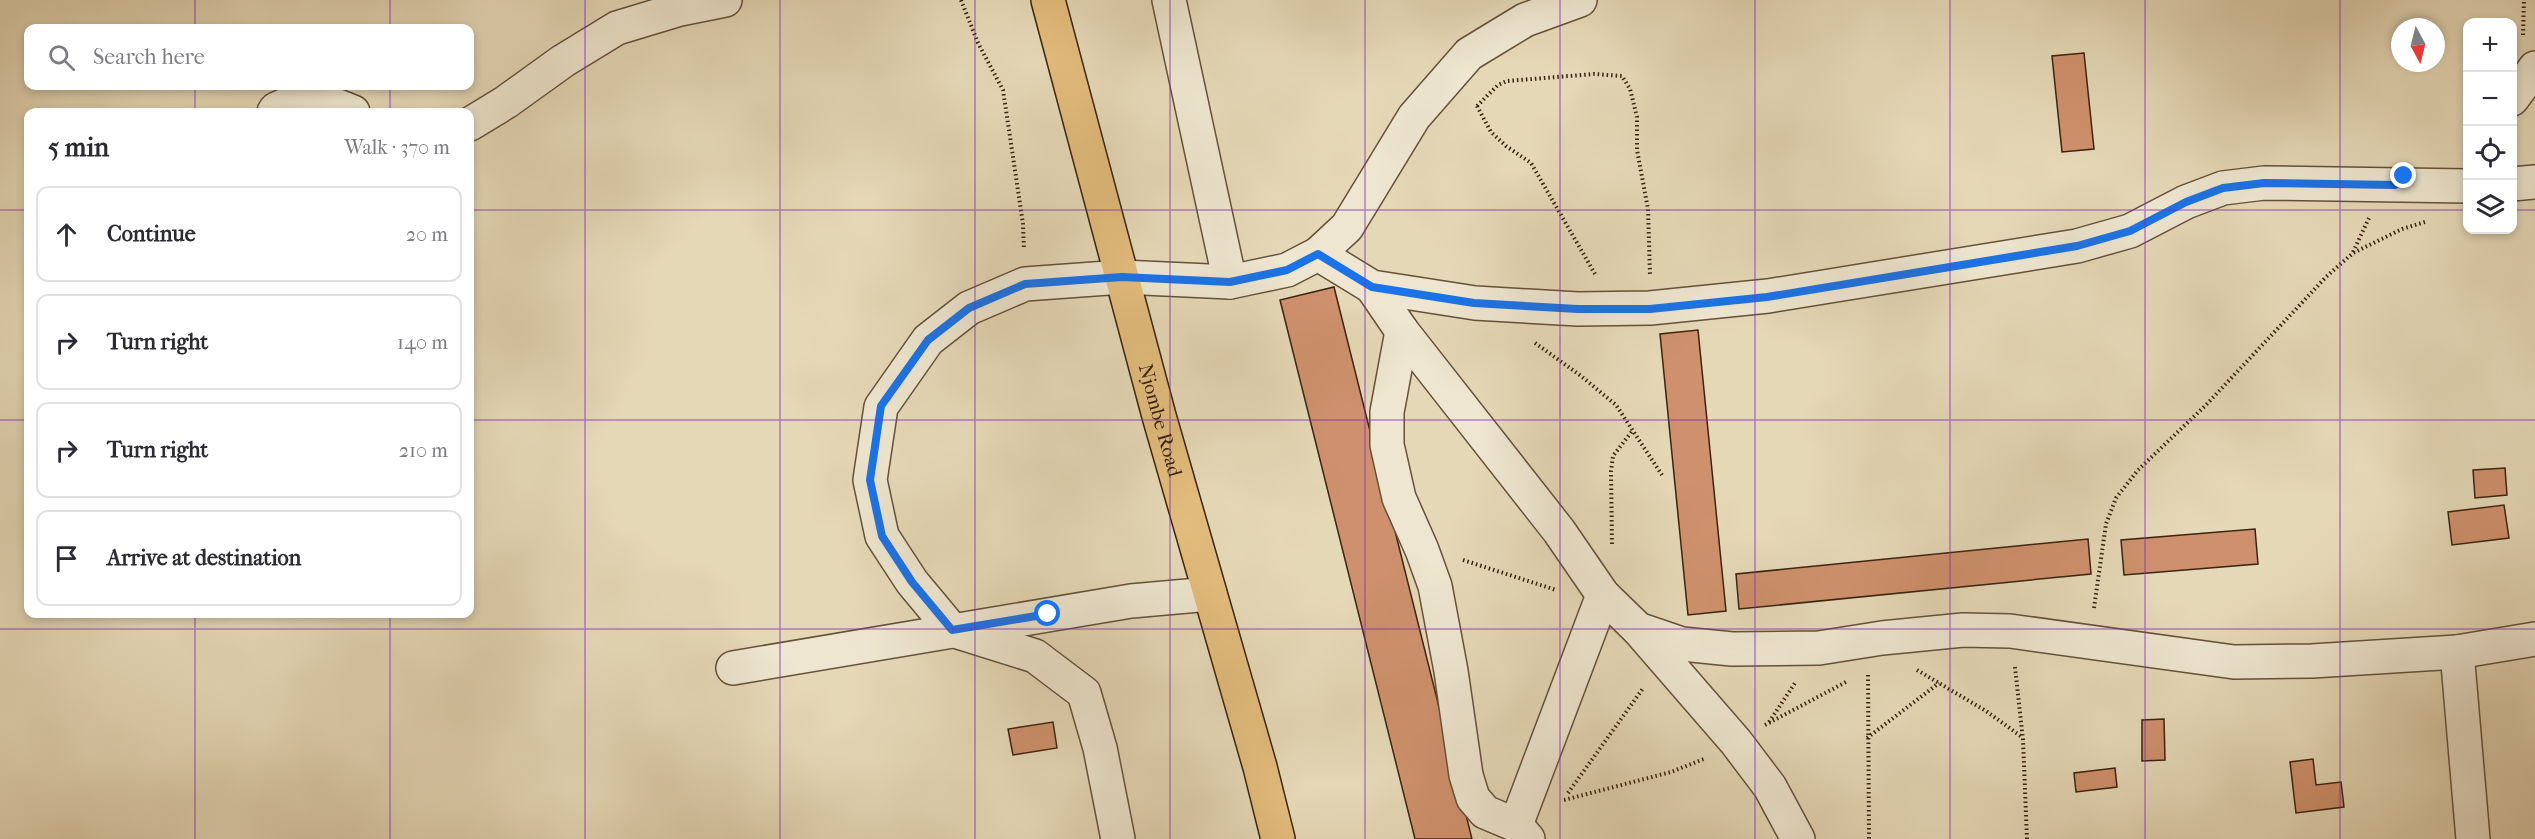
<!DOCTYPE html>
<html lang="en">
<head>
<meta charset="utf-8">
<style>
	:root { --surface:#fff; --page:#f2f2f3; --text:#2b2b33; --muted:#7c7c81; --line:#e1e1e2 }
	body { margin:0; font-family:"IM FELL French Canon",serif; background:var(--page); color:var(--text) }
	.controls { position:absolute; right:18px; top:18px; display:grid; overflow:hidden; border-radius:12px; box-shadow:0 3px 9px #0003 }
	.controls button { width:54px; height:54px; display:grid; place-items:center; padding:0; border:0; border-bottom:2px solid var(--line); background:var(--surface); color:var(--text); font:30px sans-serif }
	.compass { position:absolute; left:2391px; top:18px; width:54px; height:54px; border-radius:50%; background:var(--surface); box-shadow:0 3px 9px #0003; rotate:173deg }
	.stop { position:absolute; width:18px; height:18px; margin:-14px; border:4px solid #1a73e8; border-radius:50%; background:#fff }
	.stop.end { background:#1a73e8; border-color:#fff; box-shadow:0 2px 6px #0008 }
	.list { margin:0; padding:0; list-style:none }
	h2 { display:flex; justify-content:space-between; align-items:center; height:78px; margin:0; padding:0 24px; font-size:26px }
	h2 small { font-size:20px; font-weight:400; color:var(--muted) }
	.list li { display:grid; grid-template-columns:39px 1fr auto; gap:18px; align-items:center; box-sizing:border-box; height:96px; margin:0 12px 12px; padding:0 12px; border:2px solid var(--line); border-radius:12px }
	.list b { display:block; font-size:22px; white-space:nowrap }
	.list em { font-size:20px; font-style:normal; color:var(--muted) }
	.icon { flex:none; width:33px; height:33px; fill:none; stroke:currentColor; stroke-width:2; stroke-linecap:round; stroke-linejoin:round }
	.map { position:relative; flex:none; width:2535px; height:839px; overflow:hidden }
	.search { position:absolute; background:var(--surface); box-shadow:0 3px 9px #0003; left:24px; top:24px; width:450px; height:66px; display:flex; align-items:center; gap:15px; box-sizing:border-box; padding:0 21px; border-radius:12px; color:var(--muted); font-size:22px }
	.panel { position:absolute; background:var(--surface); box-shadow:0 3px 9px #0003; left:24px; top:108px; width:450px; height:510px; border-radius:12px }
	.map>svg:first-child { display:block }
	.building { fill:#cf916d; stroke:#3a230f; stroke-width:1.5 }
	.lines { fill:none; stroke-linecap:round; stroke-linejoin:round }
	.minor-casing { stroke:#655039; stroke-width:36 }
	.highway-casing { stroke:#3a230f; stroke-width:36 }
	.path { stroke:#3a230f; stroke-width:4; stroke-dasharray:1.5 3; stroke-linecap:butt }
	.minor { stroke:#eee6d0; stroke-width:33 }
	.highway { stroke:#e2bc7c; stroke-width:33 }
	.route { stroke:#1a73e8; stroke-width:8 }
	.grid { fill:none; stroke:#7b2cbf; stroke-width:1.5; stroke-opacity:0.55 }
	.labels { text-anchor:middle; stroke-width:6; stroke-linejoin:round; paint-order:stroke }
	.street-label { font-size:20px; fill:#3a230f; stroke:#eee6d0 }
</style>
</head>
<body>
<div class="map">
<svg width="2535" height="839" viewBox="0 0 2535 839">
	<rect width="100%" height="100%" fill="#e5d8b7"/>
	<filter id="stains"><feTurbulence type="fractalNoise" baseFrequency=".00333" numOctaves="4"/><feColorMatrix values="0 0 0 0 .2 0 0 0 0 .09 0 0 0 0 .02 0 0 0 .5 -.17"/></filter>
	<radialGradient id="worn" r=".72"><stop offset=".6" stop-color="#630" stop-opacity="0"/><stop offset="1" stop-color="#630" stop-opacity=".3"/></radialGradient>
	<g class="building">
		<path d="M2084,53L2094,149L2062,152L2052,56Z"/>
		<path d="M1334,287L1472,839H1415L1280,300Z"/>
		<path d="M1698,330L1726,611L1688,615L1660,334Z"/>
		<path d="M2505,468L2507,495L2475,498L2473,470Z"/>
		<path d="M2504,505L2509,538L2452,545L2448,512Z"/>
		<path d="M2255,529L2258,564L2124,575L2121,540Z"/>
		<path d="M2088,539L2091,574L1739,609L1736,574Z"/>
		<path d="M2164,719L2165,760L2142,761V720Z"/>
		<path d="M1053,722L1057,748L1013,755L1008,729Z"/>
		<path d="M2313,759L2316,785L2341,782L2344,807L2296,813L2290,762Z"/>
		<path d="M2115,768L2117,787L2076,792L2074,773Z"/>
	</g>
	<g class="lines">
		<g class="minor-casing">
			<g id="minor">
				<path d="M1169,0L1230,282"/>
				<path d="M2512,99L2535,68"/>
				<path d="M274,112L276,109L295,101L333,104L353,112"/>
				<path d="M470,124L506,102L563,61L617,28L680,9L725,0"/>
				<path d="M2512,184L2535,182"/>
				<path d="M1318,254L1372,287L1475,303L1578,309L1650,308L1768,296L2077,246L2130,231L2186,202L2223,188L2264,183L2468,186"/>
				<path d="M1372,287L1402,331L1559,531L1603,595L1638,629L1682,644L1732,649L1819,648L1882,638L1963,630L2010,631L2234,662L2312,661L2457,652L2535,639"/>
				<path d="M1402,331L1387,412V445L1399,498L1422,550L1435,586L1451,671L1466,775L1473,798L1485,812L1516,825L1528,839"/>
				<path d="M1638,629L1736,742L1770,787L1798,839"/>
				<path d="M2457,652L2473,839"/>
				<path d="M733,668L1131,601L1210,594"/>
				<path d="M1516,825L1603,595"/>
				<path d="M1118,839L1100,748L1084,693L1035,656L952,630L912,582L882,536L870,480L881,407L928,340L969,308L1025,284L1122,277L1230,282L1287,270L1318,254L1347,227L1414,117L1469,54L1525,20L1580,0"/>
			</g>
		</g>
		<g class="highway-casing">
			<g id="highway">
				<path id="s1" d="M1048,0L1159,416L1260,767L1278,839"/>
			</g>
		</g>
		<g class="path">
			<path d="M961,0L978,43L1003,90L1023,224L1024,250"/>
			<path d="M2523,35L2524,0"/>
			<path d="M1477,106L1498,85L1507,81L1594,74L1622,76L1630,89L1637,117V150L1648,209L1650,275"/>
			<path d="M1477,106L1491,132L1506,146L1531,163L1595,274"/>
			<path d="M2353,252L2369,218"/>
			<path d="M1535,343L1581,376L1616,405L1662,475"/>
			<path d="M1612,544L1611,471L1613,456L1633,430"/>
			<path d="M1463,560L1556,590"/>
			<path d="M2094,608L2106,524L2116,498L2138,470L2206,405L2326,277L2353,253L2402,229L2425,222"/>
			<path d="M2015,667L2023,740L2027,839"/>
			<path d="M1917,670L1986,711L2022,737"/>
			<path d="M1868,675L1869,839"/>
			<path d="M1769,722L1795,683"/>
			<path d="M1765,725L1846,682"/>
			<path d="M1867,738L1939,683"/>
			<path d="M1568,793L1644,687"/>
			<path d="M1564,800L1671,772L1704,759"/>
		</g>
		<use href="#minor" class="minor"/>
		<use href="#highway" class="highway"/>
	</g>
	<g class="lines">
		<path class="route" d="M1048,614L952,630L912,582L882,536L870,480L881,406L928,340L969,308L1025,284L1122,277L1230,282L1287,270L1318,254L1372,287L1474,303L1578,309H1650L1767,297L2077,246L2130,231L2186,202L2223,188L2264,183L2395,185L2404,176"/>
	</g>
	<path class="grid" d="M195,0V28M390,0V28M585,0V839M780,0V839M975,0V839M1170,0V839M1365,0V839M1560,0V839M1755,0V839M1950,0V839M2145,0V839M2340,0V839M195,86V112M390,86V112M0,210H28M470,210H2468M2512,210H2535M0,420H28M470,420H2535M195,614V839M390,614V839M0,629H2535"/>
	<g class="labels">
		<g class="street-label">
			<text dy="7" stroke="none"><textPath href="#s1" startOffset="435">Njombe Road</textPath></text>
		</g>
	</g>
	<rect width="100%" height="100%" filter="url(#stains)"/>
	<rect width="100%" height="100%" fill="url(#worn)"/>
</svg>
<div class="controls">
<button>+</button>
<button>−</button>
<button><svg class="icon" aria-label="locate" viewBox="0 0 24 24"><circle cx="12" cy="12" r="6"/><path d="M12 2v4M12 18v4M2 12h4M18 12h4"/></svg></button>
<button><svg class="icon" aria-label="layers" viewBox="0 0 24 24"><path d="M12 4l9 5-9 5-9-5zM3 14l9 5 9-5"/></svg></button>
</div>
<svg class="compass" viewBox="-18 -18 36 36"><path d="M0-13l5 13h-10z" fill="#e53935"/><path d="M0 13l5-13h-10z" fill="#7c7c81"/></svg>
<div class="stop" style="left:1048px;top:614px"></div>
<div class="stop end" style="left:2404px;top:176px"></div>
<div class="search"><svg class="icon" aria-label="search" viewBox="0 0 24 24"><circle cx="10" cy="10" r="6"/><path d="M15 15l6 6"/></svg>Search here</div>
<section class="panel">
<h2>5 min<small>Walk · 370 m</small></h2>
<ul class="list">
<li><svg class="icon" aria-label="ahead" viewBox="0 0 24 24"><path d="M12 20V5M6 11l6-6 6 6"/></svg><div><b>Continue</b></div><em>20 m</em></li>
<li><svg class="icon" aria-label="right" viewBox="0 0 24 24"><path d="M7 20v-9h11M14 6l5 5-5 5"/></svg><div><b>Turn right</b></div><em>140 m</em></li>
<li><svg class="icon" aria-label="right" viewBox="0 0 24 24"><path d="M7 20v-9h11M14 6l5 5-5 5"/></svg><div><b>Turn right</b></div><em>210 m</em></li>
<li><svg class="icon" aria-label="arrive" viewBox="0 0 24 24"><path d="M6 21V4h12l-3 4 3 4H6"/></svg><div><b>Arrive at destination</b></div></li>
</ul>
</section>
</div>
</body>
</html>
